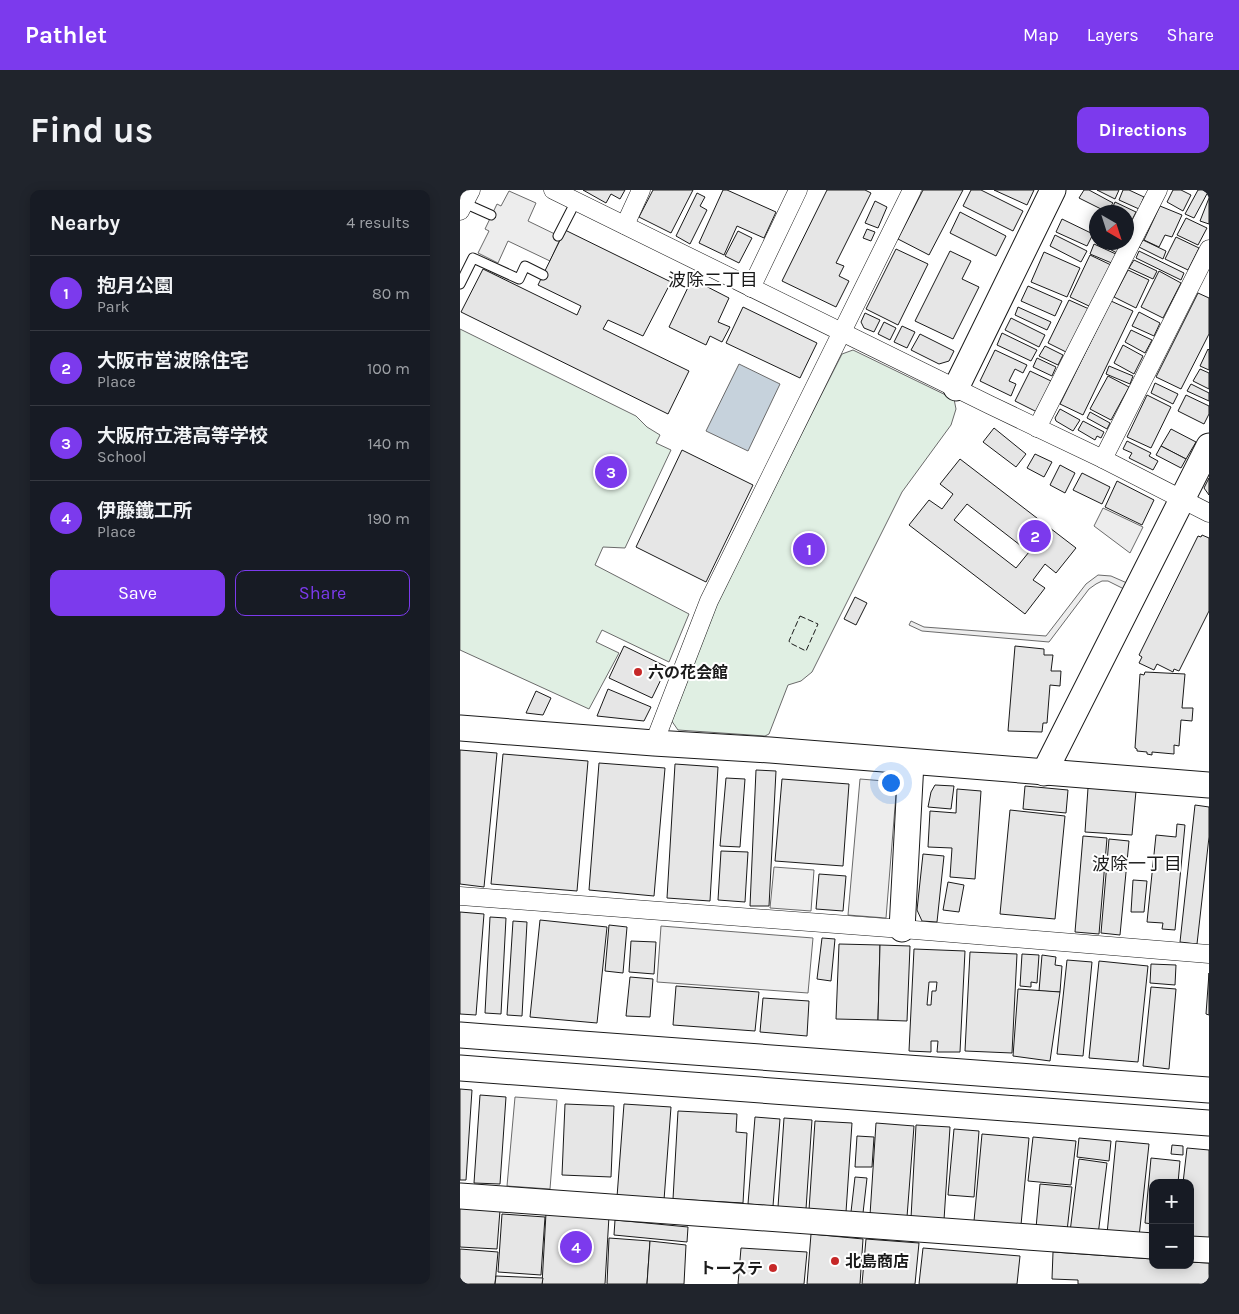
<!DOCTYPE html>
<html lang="en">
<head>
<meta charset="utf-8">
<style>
	:root { --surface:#171b24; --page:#20242c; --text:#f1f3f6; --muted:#9ea1a6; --line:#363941; --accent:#7c3aed }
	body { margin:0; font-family:Karla,"Noto Sans JP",sans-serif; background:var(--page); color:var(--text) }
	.controls { position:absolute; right:15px; bottom:15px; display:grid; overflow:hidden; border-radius:10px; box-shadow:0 2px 12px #0003 }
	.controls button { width:45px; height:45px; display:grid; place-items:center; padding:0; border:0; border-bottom:1px solid var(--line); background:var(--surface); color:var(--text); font:25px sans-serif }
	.compass { position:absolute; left:629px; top:15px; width:45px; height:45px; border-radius:50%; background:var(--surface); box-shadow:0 2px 12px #0003; rotate:141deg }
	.you { position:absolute; left:430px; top:592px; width:18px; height:18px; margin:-12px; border:4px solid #fff; border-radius:50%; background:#1a73e8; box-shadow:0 0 0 8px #1a73e833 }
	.badge { display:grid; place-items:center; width:32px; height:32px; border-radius:50%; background:var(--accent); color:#fff; font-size:16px; font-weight:700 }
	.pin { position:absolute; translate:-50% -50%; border:2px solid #fff; box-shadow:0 1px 5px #0006 }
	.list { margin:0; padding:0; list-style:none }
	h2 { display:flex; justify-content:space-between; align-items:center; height:65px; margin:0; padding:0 20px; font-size:21px }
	h2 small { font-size:16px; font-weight:400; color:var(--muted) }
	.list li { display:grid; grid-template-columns:32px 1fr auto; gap:15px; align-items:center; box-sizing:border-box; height:75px; padding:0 20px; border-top:1px solid var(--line) }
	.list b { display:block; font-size:19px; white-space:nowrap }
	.list p { margin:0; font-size:16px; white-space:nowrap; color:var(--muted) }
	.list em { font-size:16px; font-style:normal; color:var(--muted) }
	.actions { display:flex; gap:10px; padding:15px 20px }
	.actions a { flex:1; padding:11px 0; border:1px solid var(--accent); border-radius:10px; text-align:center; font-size:18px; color:var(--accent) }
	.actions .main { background:var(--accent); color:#fff }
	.map { position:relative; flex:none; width:749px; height:1094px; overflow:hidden; border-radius:10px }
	header { display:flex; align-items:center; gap:30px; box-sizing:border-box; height:70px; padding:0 25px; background:var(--accent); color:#fff }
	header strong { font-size:24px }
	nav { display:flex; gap:28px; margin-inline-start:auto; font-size:18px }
	.intro { display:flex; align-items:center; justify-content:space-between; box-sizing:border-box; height:120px; padding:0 30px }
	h1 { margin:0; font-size:35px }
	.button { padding:12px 22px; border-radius:10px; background:var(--accent); color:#fff; font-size:18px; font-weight:700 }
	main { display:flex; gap:30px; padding:0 30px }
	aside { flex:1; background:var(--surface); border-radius:10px; box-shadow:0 2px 12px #0003 }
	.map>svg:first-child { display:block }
	.green { fill:#e0efe3; stroke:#6a6a6a }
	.parking { fill:#ededed; stroke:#6a6a6a }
	.water { fill:#c6d2dc; stroke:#6a6a6a }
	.building { fill:#e6e6e6; stroke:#1a1a1a; fill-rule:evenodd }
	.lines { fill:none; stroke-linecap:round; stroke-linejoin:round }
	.lane-casing { stroke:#1a1a1a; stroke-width:11 }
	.street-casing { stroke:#1a1a1a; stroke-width:19 }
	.secondary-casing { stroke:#1a1a1a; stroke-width:27 }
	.lane { stroke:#fff; stroke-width:9 }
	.street { stroke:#fff; stroke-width:18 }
	.secondary { stroke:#fff; stroke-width:25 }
	.fence { stroke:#1a1a1a; stroke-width:1; stroke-dasharray:6 2.5; stroke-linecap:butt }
	.poi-dot { fill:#c62828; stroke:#fff; stroke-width:2 }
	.labels { text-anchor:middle; stroke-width:4; stroke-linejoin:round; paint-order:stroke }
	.poi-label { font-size:16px; font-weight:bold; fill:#1a1a1a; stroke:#fff; text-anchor:start }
	.neighbourhood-label { font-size:18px; fill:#1a1a1a; stroke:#fff }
</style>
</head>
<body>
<header>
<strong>Pathlet</strong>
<nav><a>Map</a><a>Layers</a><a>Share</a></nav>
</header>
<div class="intro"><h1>Find us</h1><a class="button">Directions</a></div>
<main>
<aside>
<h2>Nearby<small>4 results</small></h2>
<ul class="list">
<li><span class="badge">1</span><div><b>抱月公園</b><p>Park</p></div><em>80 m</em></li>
<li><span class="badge">2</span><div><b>大阪市営波除住宅</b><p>Place</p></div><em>100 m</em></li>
<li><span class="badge">3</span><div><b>大阪府立港高等学校</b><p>School</p></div><em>140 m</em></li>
<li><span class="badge">4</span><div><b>伊藤鐵工所</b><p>Place</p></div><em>190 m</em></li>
</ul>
<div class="actions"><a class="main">Save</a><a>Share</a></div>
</aside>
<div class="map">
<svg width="749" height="1094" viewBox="0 0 749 1094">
	<rect width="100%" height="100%" fill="#fff"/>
	<g class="green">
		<path d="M0,139L176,226L187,237L200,245L196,253L211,260L165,358L143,357L135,375L229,424L209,472L142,440L136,452L159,463L129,519L0,460Z"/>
		<path d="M393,160L494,209L496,219L491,235L442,302L352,482L341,491L328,495L309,544L305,546L218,540L211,530L255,415L382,164Z"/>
	</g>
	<g class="parking">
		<path d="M49,1L76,13L68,31L101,47L90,71L48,51L38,73L18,63L29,41L25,39L37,14L41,16Z"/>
		<path d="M643,318L683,337L670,363L634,336Z"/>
		<path d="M638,385L651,386L667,393L664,399L648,391H642L636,394L629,399L589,452L462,441L449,435L451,431L464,437L586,446L626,394Z"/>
		<path d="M400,589L437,592L426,728L388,725Z"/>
		<path d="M314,677L354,680L351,721L310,718Z"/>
		<path d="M201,736L353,748L348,803L197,792Z"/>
		<path d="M55,907L97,910L90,999L47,996Z"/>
	</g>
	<path class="water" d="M279,174L320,194L288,261L246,241Z"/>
	<g class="building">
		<path d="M123,0H165L160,9L151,4L146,13Z"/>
		<path d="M193,0H233L211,43L179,27Z"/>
		<path d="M263,0H267L316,22L304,48L277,36L264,65L239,53Z"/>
		<path d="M367,0H405L411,3L376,73L384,76L379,86L389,91L376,117L322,91Z"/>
		<path d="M463,0H503L469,65L438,49Z"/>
		<path d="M511,0H521L563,21L553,41L503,16Z"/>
		<path d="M534,0H574L567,15Z"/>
		<path d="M624,0H629L653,13L647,22L619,8Z"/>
		<path d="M637,0H659L655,9Z"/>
		<path d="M663,0H669L684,7L679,19L659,10Z"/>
		<path d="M713,0H721L731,5L723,21L707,12Z"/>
		<path d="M738,0H749L734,28L725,24Z"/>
		<path d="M237,3L245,7L240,16L247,20L230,54L216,46Z"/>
		<path d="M749,8V34L740,31Z"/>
		<path d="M415,11L427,17L418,38L405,33Z"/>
		<path d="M655,12L676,22L672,30L666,28V22H655L651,21Z"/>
		<path d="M700,16L722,25L712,47L705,45L699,57L684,50Z"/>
		<path d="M500,22L546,46L536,66L490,43Z"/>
		<path d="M726,28L747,38L738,55L717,45Z"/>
		<path d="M602,29L633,44L627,56L596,42Z"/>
		<path d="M407,39L415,42L411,51L403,48Z"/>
		<path d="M105,40L211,92L183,146L148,130L143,139L229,181L208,224L1,122L23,79L117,125L121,116L78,95Z"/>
		<path d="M278,41L292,48L279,73L265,66Z"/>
		<path d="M595,45L627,61L621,72L590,56Z"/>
		<path d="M716,47L739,58L728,80L705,69Z"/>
		<path d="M683,50L706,61L703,69L679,57Z"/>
		<path d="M636,51V52H654L660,56L657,63L636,52Z"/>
		<path d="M634,54L658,65L654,74L630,64Z"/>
		<path d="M436,59L468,74L438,135L406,119Z"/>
		<path d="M490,61L511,71L502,89L519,97L493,149L455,131Z"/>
		<path d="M679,61L724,83L721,90L676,68Z"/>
		<path d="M584,62L620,78L607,107L571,92Z"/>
		<path d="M630,65L651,75L631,117L610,107Z"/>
		<path d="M674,70L697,81L693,89L669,78Z"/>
		<path d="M668,80L689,90L676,118L654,107Z"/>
		<path d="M699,81L721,93L703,128L681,117Z"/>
		<path d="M232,89L269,108L258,132L270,137L262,152L250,146L246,155L209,137Z"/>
		<path d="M568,96L602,111L595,126L561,111Z"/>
		<path d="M738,103L749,108V144L721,199L696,187Z"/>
		<path d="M609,110L629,119L608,163L588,153Z"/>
		<path d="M651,111L673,121L623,225L600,214Z"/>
		<path d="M283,117L357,153L340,188L266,153Z"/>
		<path d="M558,117L591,132L587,140L555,125Z"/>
		<path d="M679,122L700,133L694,146L672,136Z"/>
		<path d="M405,123L420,130L414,142L404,138L401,132Z"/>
		<path d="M551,128L585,145L579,157L545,140Z"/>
		<path d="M424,132L436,138L430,150L418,144Z"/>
		<path d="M442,136L455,142L447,158L434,152Z"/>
		<path d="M671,140L692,150L685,163L665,152Z"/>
		<path d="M542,143L577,160L571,171L537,155Z"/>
		<path d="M460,144L494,161L489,171L479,174L451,160Z"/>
		<path d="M663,155L683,166L674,184L654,173Z"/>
		<path d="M585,156L603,165L598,175L579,166Z"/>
		<path d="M748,159L749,160V180L740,176Z"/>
		<path d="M535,160L567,175L563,183L555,179L549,191L556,194L551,206L520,191Z"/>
		<path d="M577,168L596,177L592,186L573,177Z"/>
		<path d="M649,176L673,186L670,194L646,184Z"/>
		<path d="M740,179L749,183V199L733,191Z"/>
		<path d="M570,181L591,191L577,222L555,211Z"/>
		<path d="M648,186L669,197L651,230L630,219Z"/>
		<path d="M695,193L718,204L713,214L691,203Z"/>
		<path d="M731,194L749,203V211L727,201Z"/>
		<path d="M687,205L711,217L691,258L667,247Z"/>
		<path d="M726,205L749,216V224L744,234L718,221Z"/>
		<path d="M600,219L620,230L613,241L596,231L595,228Z"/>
		<path d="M630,222L650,233L647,239L627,228Z"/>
		<path d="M623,231L644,242L641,248L637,246L635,250L618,240Z"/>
		<path d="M534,238L566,264L556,277L523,252Z"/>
		<path d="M711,239L736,252L726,269L701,256Z"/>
		<path d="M667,251L691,263L689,266L698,271L693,280L669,268L672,263L663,259Z"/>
		<path d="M701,256L726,269L721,278L696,265Z"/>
		<path d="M222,260L293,295L246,392L176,357Z"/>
		<path d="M575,264L592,272L584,287L567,278Z"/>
		<path d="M500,269L616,358L596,383L585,374L573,390L585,398L565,424L449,335L469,310L482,319L493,304L480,294ZM507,314L569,362L556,378L494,330Z"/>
		<path d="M600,275L615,283L605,303L590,295Z"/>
		<path d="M622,283L650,297L642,314L613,300Z"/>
		<path d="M749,288V305L744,298Z"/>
		<path d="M657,291L694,310L682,335L645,317Z"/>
		<path d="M742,345L749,348V421L719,481L714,479L713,482L697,474L694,480L679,473L682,467L679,465L738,346L741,347Z"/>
		<path d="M395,407L407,413L396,435L384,429Z"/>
		<path d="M164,456L207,477L192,508L149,488Z"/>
		<path d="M555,456L584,459V465H593L591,481H601L600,496L590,495L587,533H583L582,542L548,541Z"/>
		<path d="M685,482L725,484L722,518H733L732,531L721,530L719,556L714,555V564L692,562V565L687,564V562L677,561V559L675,558L680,484L684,485Z"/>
		<path d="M148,499L191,517L184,531L137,526Z"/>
		<path d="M76,501L91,508L83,525L66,523Z"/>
		<path d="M0,560L37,563L24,697L0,694Z"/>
		<path d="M43,564L128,571L117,701L31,694Z"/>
		<path d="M139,573L205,578L194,706L129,700Z"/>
		<path d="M215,574L258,577L250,711L207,708Z"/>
		<path d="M296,580L316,581L309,716H290Z"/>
		<path d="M266,588L285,589L280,657L260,656Z"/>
		<path d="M322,589L389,594L383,676L315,671Z"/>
		<path d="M475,595L494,596L491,619L468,617L471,602Z"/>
		<path d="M565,596L608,600L606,623L563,619Z"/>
		<path d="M628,598L676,601L672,645L625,642Z"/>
		<path d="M497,599L521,601L515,689L490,687L492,658L468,657L470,621L496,623Z"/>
		<path d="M735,615L749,617V647L737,754L720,752Z"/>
		<path d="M550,620L605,626L595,729L540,724Z"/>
		<path d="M717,634L725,635L715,740L702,739L703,733L687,732L696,645L716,647Z"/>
		<path d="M623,646L647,648L639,744L615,742Z"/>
		<path d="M649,649L669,651L660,745L641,743Z"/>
		<path d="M261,661L288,662L285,712L258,710Z"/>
		<path d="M463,664L484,666L477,732L462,731L457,720Z"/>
		<path d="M359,684L386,686L383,721L356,719Z"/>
		<path d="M673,690L687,691L684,722H671Z"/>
		<path d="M488,692L504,695L499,722L483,720Z"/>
		<path d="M0,722L24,724L16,825L0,824Z"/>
		<path d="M30,727L46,728L41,824L25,823Z"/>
		<path d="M80,730L147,737L137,833L70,827Z"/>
		<path d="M53,731L67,732L62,826L47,825Z"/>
		<path d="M149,735L167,737L163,783L145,781Z"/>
		<path d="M362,748L375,749L371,791L357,789Z"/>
		<path d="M171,751L196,752L194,784L169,782Z"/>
		<path d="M379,754L420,755L418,830L376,829Z"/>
		<path d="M420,755L450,756L447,831L418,830Z"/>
		<path d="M454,759L505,761L500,862H477L478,851H471V862L449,861ZM469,792H477L476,801H472L471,815H467Z"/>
		<path d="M510,762L557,764L552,863L505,861Z"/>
		<path d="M562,764L579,765L577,793L571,792V797L560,796Z"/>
		<path d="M582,765L596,767L595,775L602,776L600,802L579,801Z"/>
		<path d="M607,770L632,772L623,866L597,864Z"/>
		<path d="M639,771L688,776L678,872L629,868Z"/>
		<path d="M691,774L716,775L715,795L690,793Z"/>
		<path d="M749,783V825L746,824Z"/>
		<path d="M170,787L193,789L190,827L166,826Z"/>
		<path d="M216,796L299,802L295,841L213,835Z"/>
		<path d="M691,797L716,799L709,879L683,876Z"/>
		<path d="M558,799L600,802L590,871L553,866Z"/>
		<path d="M303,808L349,811L347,846L300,842Z"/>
		<path d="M0,899L12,900L6,990H0Z"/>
		<path d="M20,905L46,907L40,994L14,993Z"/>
		<path d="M105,914L154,916L151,987L102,985Z"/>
		<path d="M164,914L211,917L204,1010L157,1007Z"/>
		<path d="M218,921L277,924L276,942L287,943L283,1013L213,1009Z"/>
		<path d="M295,927L320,929L313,1016L288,1014Z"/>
		<path d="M324,928L352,930L346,1019L318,1017Z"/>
		<path d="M355,931L392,933L386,1022L349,1020Z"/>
		<path d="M416,933L454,936L447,1027L410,1025Z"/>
		<path d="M456,935L490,937L484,1030L451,1028Z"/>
		<path d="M494,939L519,941L514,1007L488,1005Z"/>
		<path d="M522,944L569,948L561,1035L514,1031Z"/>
		<path d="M397,946L414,947L412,977H395Z"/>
		<path d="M573,947L616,951L611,995L568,991Z"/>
		<path d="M619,948L651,951L649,971L617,967Z"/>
		<path d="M656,951L689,954L679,1047L647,1044Z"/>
		<path d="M712,955L723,956V965L711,964Z"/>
		<path d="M727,958L749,960V1051L730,1049V993H723Z"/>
		<path d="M691,968L720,971L718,993H693V1034L685,1033Z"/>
		<path d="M619,969L647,973L638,1045L610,1042Z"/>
		<path d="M395,987L407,988L403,1023L391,1022Z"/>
		<path d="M580,994L612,997L607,1041L576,1038Z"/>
		<path d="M0,1017L40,1020L37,1059L0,1057Z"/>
		<path d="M86,1023L149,1026L145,1094H82Z"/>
		<path d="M42,1024L85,1027L81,1085L38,1082Z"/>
		<path d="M155,1030L228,1037L227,1052L154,1045Z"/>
		<path d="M351,1044L403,1049L400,1094H347Z"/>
		<path d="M149,1048L190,1051L187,1094H147Z"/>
		<path d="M406,1049L459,1053L455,1094H402Z"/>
		<path d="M190,1051L226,1055L224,1094H187Z"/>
		<path d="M281,1058L347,1062L344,1094H278Z"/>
		<path d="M463,1058L560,1066L557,1094H459Z"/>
		<path d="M0,1059L38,1062L35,1094H0Z"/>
		<path d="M593,1062L693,1069V1075H730V1072L749,1073V1094H618V1090L592,1089Z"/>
		<path d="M36,1086L83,1088L82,1094H35Z"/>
	</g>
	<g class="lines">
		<g class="lane-casing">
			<g id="lane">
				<path d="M4,13L31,25"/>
				<path d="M98,46L116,11"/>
				<path d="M0,94L13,68L59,89L65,76L83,85"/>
			</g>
		</g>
		<g class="street-casing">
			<g id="street">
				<path d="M93,0L530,215L643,269L749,323"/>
				<path d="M0,21L11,0"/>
				<path d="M165,35L181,0"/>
				<path d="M291,98L338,0"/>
				<path d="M577,238L698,0"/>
				<path d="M643,269L749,59"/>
				<path d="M194,553L249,411L452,0"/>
				<path d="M0,706L442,739L749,764"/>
			</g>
		</g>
		<g class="secondary-casing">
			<g id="secondary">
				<path d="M496,198L593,0"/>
				<path d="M0,538L194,553L310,560L749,595"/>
				<path d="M584,583L749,256"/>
				<path d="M442,739L451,572"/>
				<path d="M0,845L749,900"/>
				<path d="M0,878L749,933"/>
				<path d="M0,1006L693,1056"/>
				<path d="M730,1059L749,1060"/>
			</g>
		</g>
		<use href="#lane" class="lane"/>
		<use href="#street" class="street"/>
		<use href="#secondary" class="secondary"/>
		<path class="fence" d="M340,426L358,434L346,461L330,453L329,451Z"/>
	</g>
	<g class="poi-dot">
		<circle cx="178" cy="482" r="5"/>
		<circle cx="375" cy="1071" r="5"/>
		<circle cx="313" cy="1078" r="5"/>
	</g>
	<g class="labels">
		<g class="poi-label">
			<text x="188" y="488">六の花会館</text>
			<text x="385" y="1077">北島商店</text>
			<text x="303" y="1084" text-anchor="end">トーステ</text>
		</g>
		<g class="neighbourhood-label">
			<text x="253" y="96">波除二丁目</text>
			<text x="677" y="680">波除一丁目</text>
		</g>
	</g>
</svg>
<div class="controls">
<button>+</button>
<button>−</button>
</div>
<svg class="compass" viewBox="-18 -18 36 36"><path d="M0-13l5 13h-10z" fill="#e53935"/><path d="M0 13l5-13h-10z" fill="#9ea1a6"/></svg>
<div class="you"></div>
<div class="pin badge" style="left:349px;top:359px">1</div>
<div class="pin badge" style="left:575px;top:346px">2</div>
<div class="pin badge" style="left:151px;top:282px">3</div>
<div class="pin badge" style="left:116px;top:1057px">4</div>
</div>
</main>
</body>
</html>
